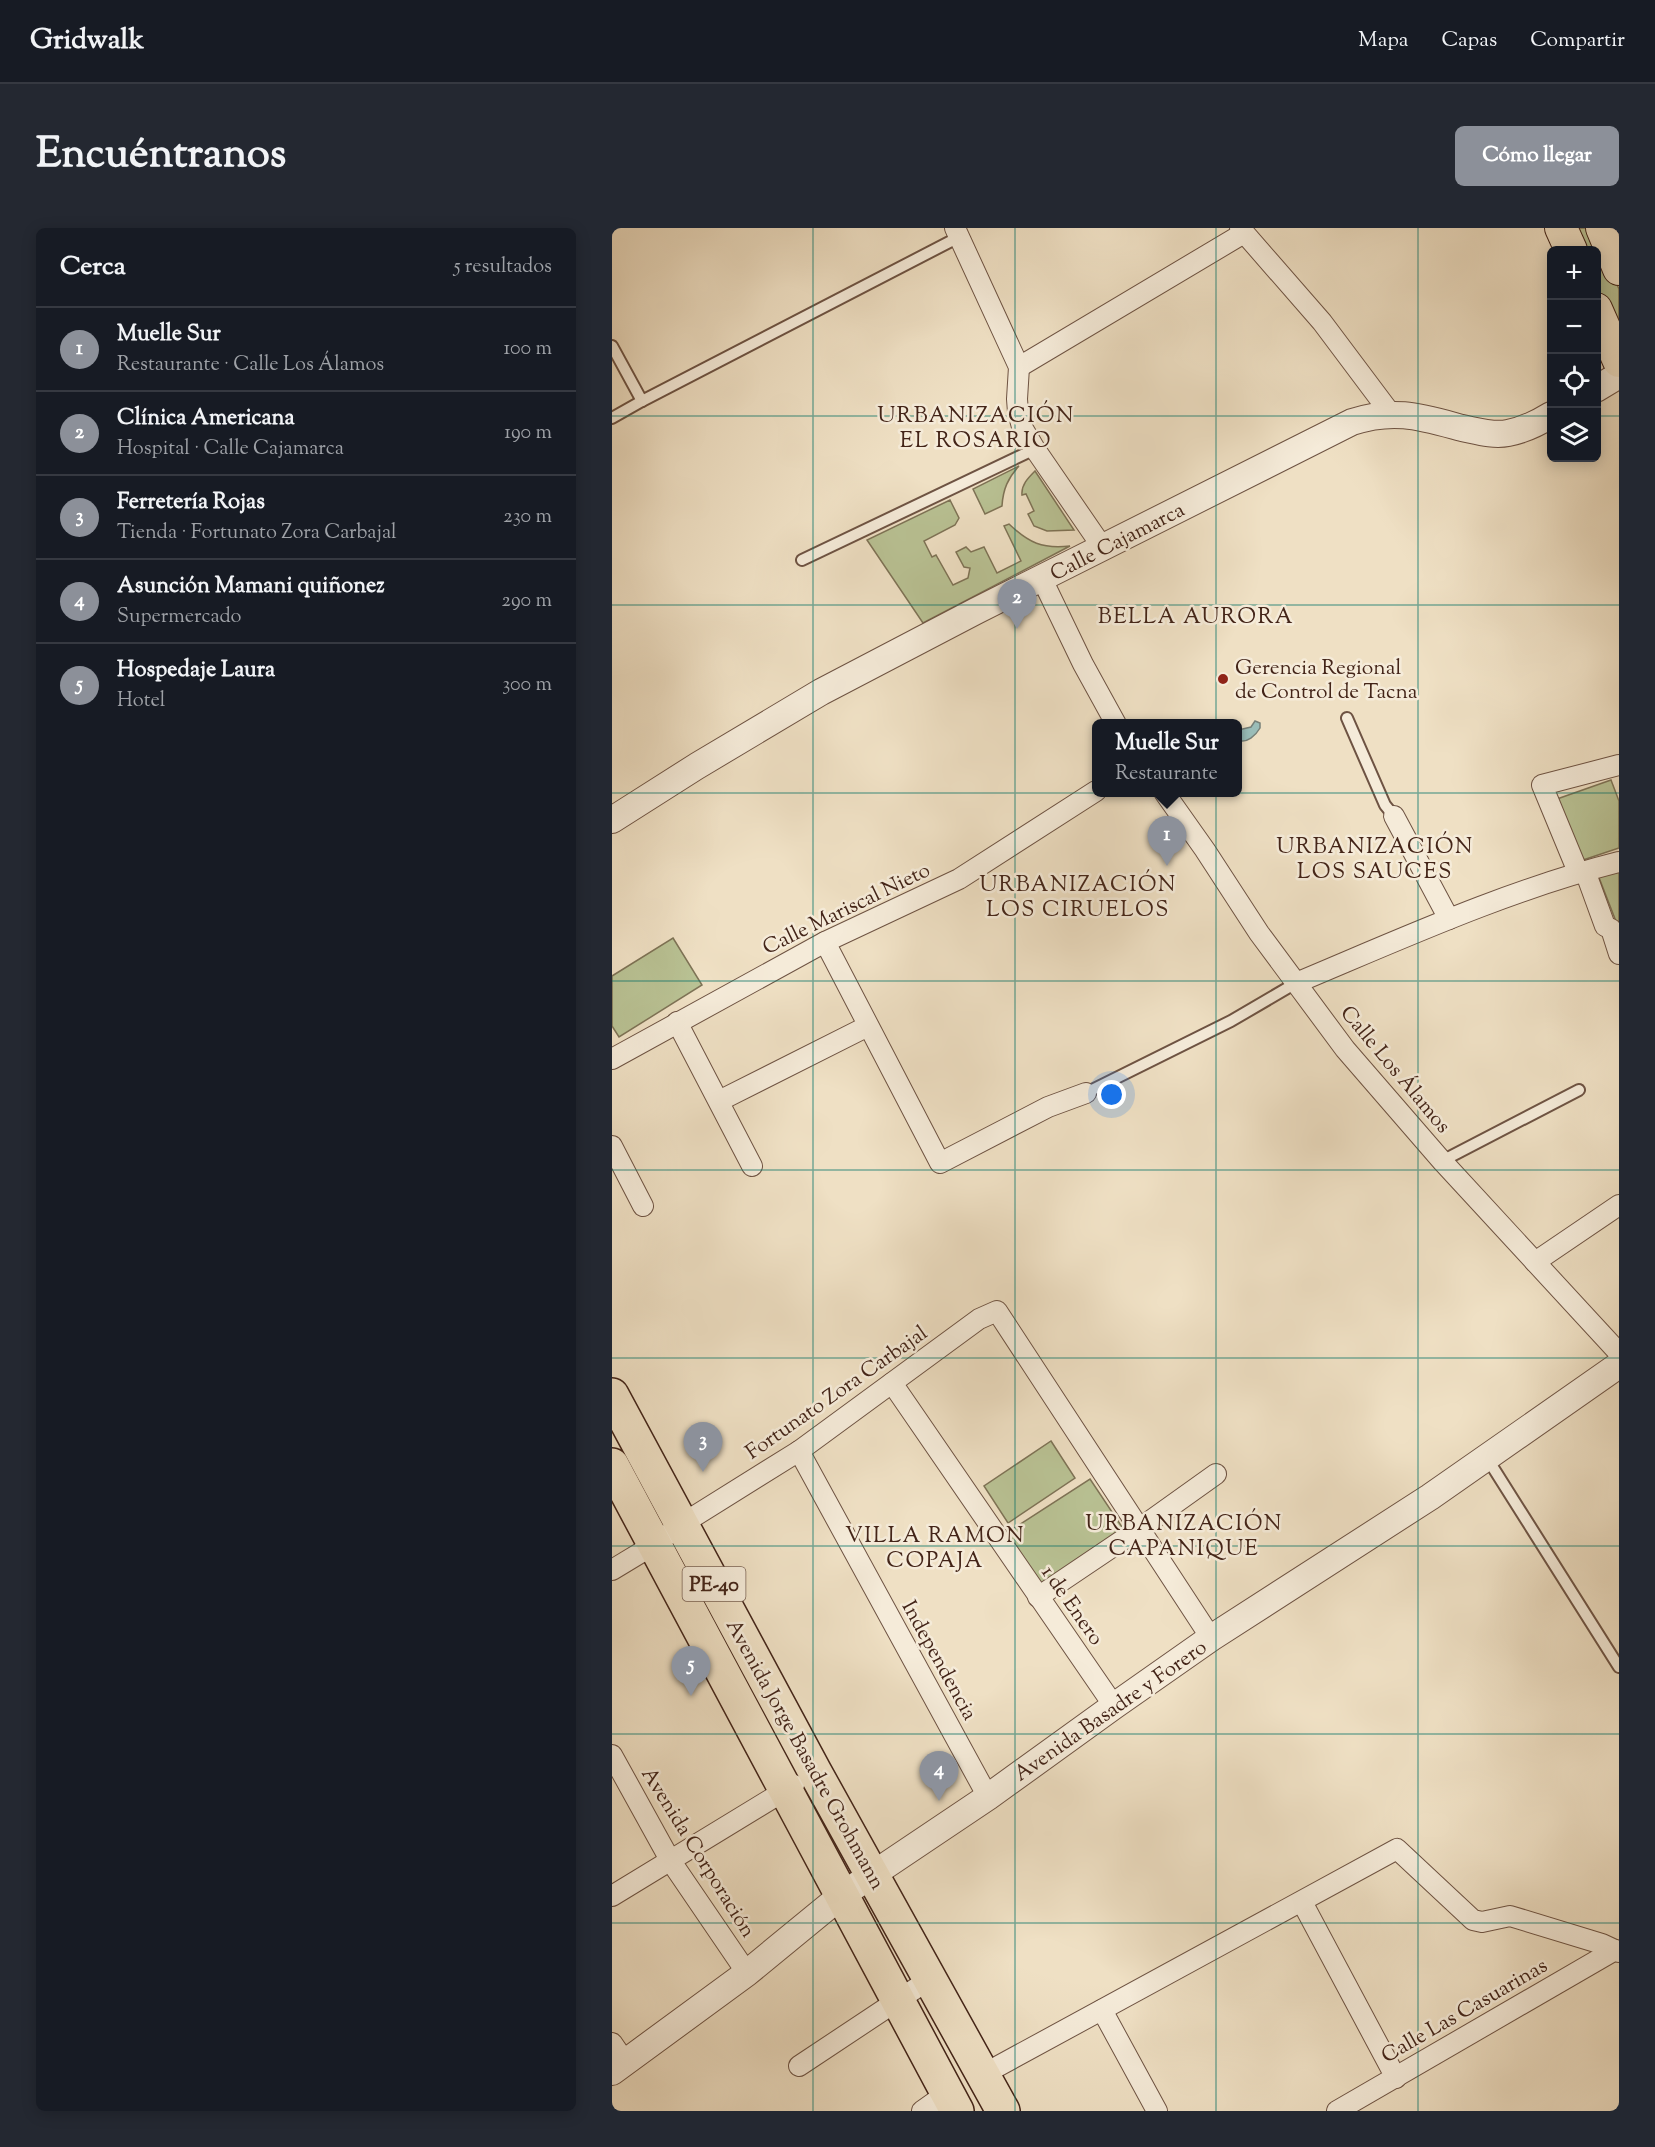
<!DOCTYPE html>
<html lang="es">
<head>
<meta charset="utf-8">
<style>
	:root { --surface:#171b24; --page:#242831; --text:#f1f3f6; --muted:#9ea1a6; --line:#363941; --accent:#8c9099 }
	body { margin:0; font-family:"Sorts Mill Goudy",serif; background:var(--page); color:var(--text) }
	.controls { position:absolute; right:18px; top:18px; display:grid; overflow:hidden; border-radius:9px; box-shadow:0 3px 15px #0003 }
	.controls button { width:54px; height:54px; display:grid; place-items:center; padding:0; border:0; border-bottom:2px solid var(--line); background:var(--surface); color:var(--text); font:30px sans-serif }
	.you { position:absolute; left:500px; top:867px; width:21px; height:21px; margin:-15px; border:4px solid #fff; border-radius:50%; background:#1a73e8; box-shadow:0 0 0 9px #1a73e833 }
	.badge { display:grid; place-items:center; width:39px; height:39px; border-radius:50%; background:var(--accent); color:#fff; font-size:20px; font-weight:700 }
	.pin { position:absolute; translate:-50% -50px; filter:drop-shadow(0 2px 3px #0008) }
	.pin::after { content:''; position:absolute; top:32px; width:21px; height:18px; background:inherit; clip-path:polygon(0 0,100% 0,50% 100%) }
	.popup { position:absolute; left:480px; top:491px; width:150px; height:78px; box-sizing:border-box; display:grid; place-content:center; border-radius:9px; background:var(--surface); filter:drop-shadow(0 2px 4px #0005); font-size:20px; white-space:nowrap; color:var(--muted) }
	.popup b { font-size:22px; color:var(--text) }
	.popup::after { content:''; position:absolute; left:50%; top:100%; margin-left:-12px; border:12px solid transparent; border-top-color:var(--surface) }
	.list { margin:0; padding:0; list-style:none }
	h2 { display:flex; justify-content:space-between; align-items:center; height:78px; margin:0; padding:0 24px; font-size:26px }
	h2 small { font-size:20px; font-weight:400; color:var(--muted) }
	.list li { display:grid; grid-template-columns:39px 1fr auto; gap:18px; align-items:center; box-sizing:border-box; height:84px; padding:0 24px; border-top:2px solid var(--line) }
	.list b { display:block; font-size:22px; white-space:nowrap }
	.list p { margin:0; font-size:20px; white-space:nowrap; color:var(--muted) }
	.list em { font-size:20px; font-style:normal; color:var(--muted) }
	.icon { flex:none; width:33px; height:33px; fill:none; stroke:currentColor; stroke-width:2; stroke-linecap:round; stroke-linejoin:round }
	.map { position:relative; flex:none; width:1007px; height:1883px; overflow:hidden; border-radius:9px }
	header { display:flex; align-items:center; gap:36px; box-sizing:border-box; height:84px; padding:0 30px; background:var(--surface); border-bottom:2px solid var(--line) }
	header strong { font-size:28px }
	nav { display:flex; gap:33px; margin-inline-start:auto; font-size:21px }
	.intro { display:flex; align-items:center; justify-content:space-between; box-sizing:border-box; height:144px; padding:0 36px }
	h1 { margin:0; font-size:42px }
	.button { padding:15px 27px; border-radius:9px; background:var(--accent); color:#fff; font-size:21px; font-weight:700 }
	main { display:flex; gap:36px; padding:0 36px }
	aside { flex:1; background:var(--surface); border-radius:9px; box-shadow:0 3px 15px #0003 }
	.map>svg:first-child { display:block }
	.green { fill:#b9c294; stroke:#7e7356; stroke-width:1.5 }
	.water { fill:#9abdb8; stroke:#778078; stroke-width:1.5 }
	.lines { fill:none; stroke-linecap:round; stroke-linejoin:round }
	.service-casing { stroke:#6e5343; stroke-width:14 }
	.minor-casing { stroke:#6e5343; stroke-width:22 }
	.tertiary-casing { stroke:#6e5343; stroke-width:28 }
	.primary-casing { stroke:#432418; stroke-width:34 }
	.trunk-casing { stroke:#432418; stroke-width:36 }
	.service { stroke:#f5ebd9; stroke-width:10 }
	.minor { stroke:#f5ebd9; stroke-width:20 }
	.tertiary { stroke:#f5ebd9; stroke-width:26 }
	.primary { stroke:#efe0c4; stroke-width:32 }
	.trunk { stroke:#efe0c4; stroke-width:33 }
	.grid { fill:none; stroke:#0f766e; stroke-width:1.5; stroke-opacity:0.55 }
	.poi-dot { fill:#8f2418; stroke:#f5ebd9; stroke-width:2 }
	.labels { text-anchor:middle; stroke-width:5; stroke-linejoin:round; paint-order:stroke }
	.shield { fill:#f5ebd9; stroke:#786052; stroke-width:1.5 }
	.shield-label { font-size:20px; font-weight:bold; fill:#432418 }
	.street-label { font-size:21px; fill:#432418; stroke:#f5ebd9 }
	.poi-label { font-size:21px; fill:#432418; stroke:#f5ebd9; text-anchor:start }
	.neighbourhood-label { font-size:22px; letter-spacing:1.5px; fill:#432418; stroke:#f5ebd9 }
</style>
</head>
<body>
<header>
<strong>Gridwalk</strong>
<nav><a>Mapa</a><a>Capas</a><a>Compartir</a></nav>
</header>
<div class="intro"><h1>Encuéntranos</h1><a class="button">Cómo llegar</a></div>
<main>
<aside>
<h2>Cerca<small>5 resultados</small></h2>
<ul class="list">
<li><span class="badge">1</span><div><b>Muelle Sur</b><p>Restaurante · Calle Los Álamos</p></div><em>100 m</em></li>
<li><span class="badge">2</span><div><b>Clínica Americana</b><p>Hospital · Calle Cajamarca</p></div><em>190 m</em></li>
<li><span class="badge">3</span><div><b>Ferretería Rojas</b><p>Tienda · Fortunato Zora Carbajal</p></div><em>230 m</em></li>
<li><span class="badge">4</span><div><b>Asunción Mamani quiñonez</b><p>Supermercado</p></div><em>290 m</em></li>
<li><span class="badge">5</span><div><b>Hospedaje Laura</b><p>Hotel</p></div><em>300 m</em></li>
</ul>
</aside>
<div class="map">
<svg width="1007" height="1883" viewBox="0 0 1007 1883">
	<rect width="100%" height="100%" fill="#efe0c4"/>
	<filter id="stains"><feTurbulence type="fractalNoise" baseFrequency=".00333" numOctaves="4"/><feColorMatrix values="0 0 0 0 .2 0 0 0 0 .09 0 0 0 0 .02 0 0 0 .5 -.17"/></filter>
	<radialGradient id="worn" r=".72"><stop offset=".6" stop-color="#630" stop-opacity="0"/><stop offset="1" stop-color="#630" stop-opacity=".3"/></radialGradient>
	<g class="green">
		<path d="M958,0H980L1007,61V112L985,60L984,22H968Z"/>
		<path d="M407,238C396,250 391,261 390,278L373,286L361,261Z"/>
		<path d="M423,243L462,302L435,303L422,298L416,286L422,283L414,266L410,267C409,257 416,250 423,243Z"/>
		<path d="M338,272L347,290L343,297L312,313L320,329L324,327L341,357L356,350L358,340L352,339L344,324L354,319L359,324L372,319L385,345L409,333L392,298L397,296C417,315 430,321 458,318L311,395L255,312Z"/>
		<path d="M999,552L1007,573V620L971,632L945,571Z"/>
		<path d="M1007,641V695L1005,696L986,647Z"/>
		<path d="M61,710L90,757L7,809L0,798V748Z"/>
		<path d="M439,1213L463,1250L396,1295L372,1258Z"/>
		<path d="M478,1251L512,1302L428,1357L393,1306Z"/>
	</g>
	<path class="water" d="M643,493L648,495V500C644,507 635,516 626,512V502L639,499Z"/>
	<g class="lines">
		<g class="service-casing">
			<g id="service">
				<path d="M0,118L30,173"/>
				<path d="M0,190L30,173L347,9"/>
				<path d="M190,332L423,221"/>
				<path d="M735,490L773,577L782,588"/>
				<path d="M474,865L619,793L684,755"/>
				<path d="M830,933L967,862"/>
				<path d="M875,1230L1007,1439"/>
			</g>
		</g>
		<g class="minor-casing">
			<g id="minor">
				<path d="M343,0L407,139L405,171L406,184L410,199L423,221L491,320"/>
				<path d="M628,0L710,94L779,186"/>
				<path d="M407,139L632,5"/>
				<path d="M430,351L471,436L504,496"/>
				<path d="M552,564L593,622L647,705L733,821L830,933L1007,1125"/>
				<path d="M782,588L837,691"/>
				<path d="M973,643L993,698L999,701L1007,726"/>
				<path d="M966,644L930,557L1007,537"/>
				<path d="M213,714L328,935L436,879L474,865"/>
				<path d="M684,755C789,711 896,662 1007,634"/>
				<path d="M65,794L140,938"/>
				<path d="M0,831L213,714L347,651L484,563"/>
				<path d="M107,873L256,798"/>
				<path d="M0,918L31,978"/>
				<path d="M923,1034L1007,977"/>
				<path d="M280,1155L502,1478"/>
				<path d="M187,1223L376,1569"/>
				<path d="M0,1342L43,1316L70,1296L187,1223L367,1091L385,1083L599,1410"/>
				<path d="M426,1369L527,1301L604,1246"/>
				<path d="M0,1527L58,1632L135,1745"/>
				<path d="M0,1668L182,1557"/>
				<path d="M690,1674L784,1850"/>
				<path d="M490,1782L545,1883"/>
				<path d="M0,1815L13,1834"/>
				<path d="M187,1838L318,1751"/>
				<path d="M370,1847L785,1621L861,1692L870,1694L898,1688L990,1716L1007,1724"/>
				<path d="M310,1883L334,1866"/>
				<path d="M725,1883L1003,1722"/>
			</g>
		</g>
		<g class="tertiary-casing">
			<g id="tertiary">
				<path d="M984,161L1007,147"/>
				<path d="M0,592L85,538L209,464L364,383L740,194C782,180 809,189 850,200C865,203 881,208 896,205C912,202 926,195 939,187"/>
				<path d="M0,1844L135,1745L230,1667L376,1569L502,1478L599,1410L818,1269L1007,1137"/>
			</g>
		</g>
		<g class="primary-casing">
			<g id="primary">
				<path d="M949,0L959,22"/>
				<path d="M990,0L1007,41"/>
				<path d="M984,81L1007,133"/>
			</g>
		</g>
		<g class="trunk-casing">
			<g id="trunk">
				<path d="M0,1167L203,1544L391,1883"/>
				<path d="M0,1237L345,1883"/>
			</g>
		</g>
		<use href="#service" class="service"/>
		<use href="#minor" class="minor"/>
		<use href="#tertiary" class="tertiary"/>
		<use href="#primary" class="primary"/>
		<use href="#trunk" class="trunk"/>
	</g>
	<path class="grid" d="M201,0V1883M403,0V1883M604,0V1883M806,0V1883M0,188H939M984,188H1007M0,377H1007M0,565H1007M0,753H1007M0,942H1007M0,1130H1007M0,1318H1007M0,1506H1007M0,1695H1007"/>
	<circle class="poi-dot" cx="611" cy="451" r="6"/>
	<g class="labels">
		<rect class="shield" x="70.5" y="1339" width="63" height="34" rx="4.5"/>
		<g class="shield-label">
			<text x="102" y="1363">PE-40</text>
		</g>
		<g class="street-label">
			<text transform="translate(505 313) rotate(-27)" y="7">Calle Cajamarca</text>
			<text transform="translate(234 680) rotate(-26)" y="7">Calle Mariscal Nieto</text>
			<text transform="translate(784 841) rotate(50)" y="7">Calle Los Álamos</text>
			<text transform="translate(224 1164) rotate(-35)" y="7">Fortunato Zora Carbajal</text>
			<text transform="translate(461 1377) rotate(55)" y="7">1 de Enero</text>
			<text transform="translate(328 1432) rotate(61)" y="7">Independencia</text>
			<text transform="translate(498 1482) rotate(-35)" y="7">Avenida Basadre y Forero</text>
			<text transform="translate(194 1526) rotate(61)" y="7">Avenida Jorge Basadre Grohmann</text>
			<text transform="translate(87 1624) rotate(58)" y="7">Avenida Corporación</text>
			<text transform="translate(852 1782) rotate(-30)" y="7">Calle Las Casuarinas</text>
		</g>
		<g class="poi-label">
			<text x="623" y="446">Gerencia Regional<tspan x="623" dy="24">de Control de Tacna</tspan></text>
		</g>
		<g class="neighbourhood-label">
			<text x="364" y="194">URBANIZACIÓN<tspan x="364" dy="25">EL ROSARIO</tspan></text>
			<text x="584" y="395">BELLA AURORA</text>
			<text x="763" y="625">URBANIZACIÓN<tspan x="763" dy="25">LOS SAUCES</tspan></text>
			<text x="466" y="663">URBANIZACIÓN<tspan x="466" dy="25">LOS CIRUELOS</tspan></text>
			<text x="572" y="1302">URBANIZACIÓN<tspan x="572" dy="25">CAPANIQUE</tspan></text>
			<text x="323" y="1314">VILLA RAMON<tspan x="323" dy="25">COPAJA</tspan></text>
		</g>
	</g>
	<rect width="100%" height="100%" filter="url(#stains)"/>
	<rect width="100%" height="100%" fill="url(#worn)"/>
</svg>
<div class="controls">
<button>+</button>
<button>−</button>
<button><svg class="icon" aria-label="locate" viewBox="0 0 24 24"><circle cx="12" cy="12" r="6"/><path d="M12 2v4M12 18v4M2 12h4M18 12h4"/></svg></button>
<button><svg class="icon" aria-label="layers" viewBox="0 0 24 24"><path d="M12 4l9 5-9 5-9-5zM3 14l9 5 9-5"/></svg></button>
</div>
<div class="you"></div>
<div class="pin badge" style="left:555px;top:638px">1</div>
<div class="popup"><b>Muelle Sur</b>Restaurante</div>
<div class="pin badge" style="left:405px;top:401px">2</div>
<div class="pin badge" style="left:91px;top:1244px">3</div>
<div class="pin badge" style="left:327px;top:1573px">4</div>
<div class="pin badge" style="left:79px;top:1468px">5</div>
</div>
</main>
</body>
</html>
